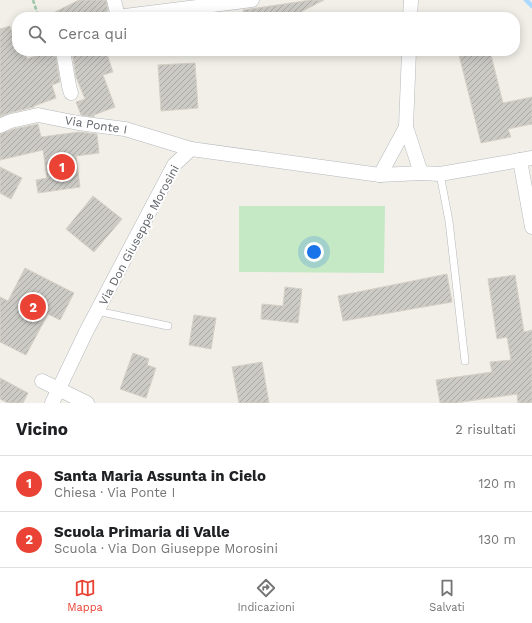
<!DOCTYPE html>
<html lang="it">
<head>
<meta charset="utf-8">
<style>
	:root { --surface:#fff; --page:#f2f2f2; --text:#202124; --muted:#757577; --line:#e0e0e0; --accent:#ea4335 }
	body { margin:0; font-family:"Work Sans",sans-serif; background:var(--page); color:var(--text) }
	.you { position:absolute; left:314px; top:252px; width:14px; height:14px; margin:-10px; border:3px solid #fff; border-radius:50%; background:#1a73e8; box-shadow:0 0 0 6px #1a73e833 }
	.badge { display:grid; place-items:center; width:26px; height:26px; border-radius:50%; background:var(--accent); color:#fff; font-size:13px; font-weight:700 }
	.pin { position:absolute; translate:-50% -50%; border:2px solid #fff; box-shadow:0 1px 4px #0006 }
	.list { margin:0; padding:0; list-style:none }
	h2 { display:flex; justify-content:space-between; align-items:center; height:52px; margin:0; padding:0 16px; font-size:17px }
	h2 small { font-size:13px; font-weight:400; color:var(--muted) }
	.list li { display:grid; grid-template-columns:26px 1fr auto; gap:12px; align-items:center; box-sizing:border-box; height:56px; padding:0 16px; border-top:1px solid var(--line) }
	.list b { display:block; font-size:15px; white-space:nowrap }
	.list p { margin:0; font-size:13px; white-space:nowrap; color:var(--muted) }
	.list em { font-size:13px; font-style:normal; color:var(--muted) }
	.icon { flex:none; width:22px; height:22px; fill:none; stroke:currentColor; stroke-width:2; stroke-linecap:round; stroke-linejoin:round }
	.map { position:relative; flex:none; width:532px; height:403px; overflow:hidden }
	.search { position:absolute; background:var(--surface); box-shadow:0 2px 10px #0003; left:12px; right:12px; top:12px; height:44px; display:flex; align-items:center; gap:10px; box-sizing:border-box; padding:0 14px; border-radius:16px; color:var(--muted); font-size:15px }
	.sheet { height:164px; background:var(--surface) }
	nav { display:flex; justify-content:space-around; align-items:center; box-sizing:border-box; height:56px; border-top:1px solid var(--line); background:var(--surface); font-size:11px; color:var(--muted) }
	nav a { display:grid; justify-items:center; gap:2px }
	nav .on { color:var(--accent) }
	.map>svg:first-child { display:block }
	.garden { fill:#c5e8c5 }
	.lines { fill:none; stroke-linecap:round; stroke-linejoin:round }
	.stream { stroke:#aadaff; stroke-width:4.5 }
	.building { fill:url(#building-hatch); stroke:#d6d1c6 }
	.lane-casing { stroke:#b5b8bc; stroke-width:8 }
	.street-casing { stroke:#b5b8bc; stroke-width:15 }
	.path { stroke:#9cc7a9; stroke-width:2.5; stroke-dasharray:4 2; stroke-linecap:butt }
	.lane { stroke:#fff; stroke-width:7 }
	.street { stroke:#fff; stroke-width:14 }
	.labels { text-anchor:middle; stroke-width:4; stroke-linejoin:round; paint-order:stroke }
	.street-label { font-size:12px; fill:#5f6368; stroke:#fff }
</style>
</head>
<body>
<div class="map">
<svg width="532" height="403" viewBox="0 0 532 403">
	<defs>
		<pattern id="building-hatch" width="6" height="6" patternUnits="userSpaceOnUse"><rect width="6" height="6" fill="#cccac5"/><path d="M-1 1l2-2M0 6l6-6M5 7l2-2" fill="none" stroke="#a9a8a4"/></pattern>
	</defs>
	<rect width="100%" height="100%" fill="#f1efe8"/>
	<path class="garden" d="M239,206H385L384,273L239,272Z"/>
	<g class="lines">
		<path class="stream" d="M526,0L532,6"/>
	</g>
	<g class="building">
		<path d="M79,0H106L108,11L98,17H45Z"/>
		<path d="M311,0H324L291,17H243V10Z"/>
		<path d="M10,26L12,32L17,30V51H24L27,59L51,51H55L60,82L52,85L56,98L34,106V107L9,113L0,117V29Z"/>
		<path d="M72,51H106L113,72L103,75L115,107L94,115V117L81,115L76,102L85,99L76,77Z"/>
		<path d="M472,51H490L503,103L532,97V124L508,129L511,137L481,143L459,55Z"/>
		<path d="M195,63L198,108L161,111L158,65Z"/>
		<path d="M38,124L41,137L79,132L97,134L99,153L76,156L80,187L38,193L36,180L47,178L43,150L0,160V134L14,129Z"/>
		<path d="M0,167L22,178L11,199L0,193Z"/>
		<path d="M93,196L122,219L94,252L66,229Z"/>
		<path d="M25,268L74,293L60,320L48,314L26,355L0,342V297L8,301Z"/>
		<path d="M447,274L452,302L343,321L338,296Z"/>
		<path d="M515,275L524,332L532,330V403H518L517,394L455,403H440L436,380L492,372L490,362L511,360L507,337L497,339L488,279Z"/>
		<path d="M285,287L302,289L298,323L261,319L262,304L283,306Z"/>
		<path d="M194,315L216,318L211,349L189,345Z"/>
		<path d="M133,353L149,359L147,365L156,368L146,398L120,389Z"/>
		<path d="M262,362L269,403H239L232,367Z"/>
		<path d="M0,378L28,393L23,403H8L0,399Z"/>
	</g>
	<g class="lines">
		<g class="lane-casing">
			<g id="lane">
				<path d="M440,174L449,221L465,361"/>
				<path d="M97,311L168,326"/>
			</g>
		</g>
		<g class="street-casing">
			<g id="street">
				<path d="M114,0L118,17"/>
				<path d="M117,17L252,0"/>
				<path d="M410,17L411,0"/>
				<path d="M63,51L69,86L71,93"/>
				<path d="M0,126L11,121L38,115L78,123L125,129L191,149"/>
				<path d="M406,127L409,51"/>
				<path d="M520,160L532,227"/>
				<path d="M380,175L406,127L421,173"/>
				<path d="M42,381L87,403"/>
				<path d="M52,403L86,332L174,165L191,149L380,175L421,173L440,174L532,158"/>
			</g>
		</g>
		<path class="path" d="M33,0L37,12"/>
		<use href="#lane" class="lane"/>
		<use href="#street" class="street"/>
	</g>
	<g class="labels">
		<g class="street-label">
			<text transform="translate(96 125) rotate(9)" y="4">Via Ponte I</text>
			<text transform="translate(139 235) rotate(-62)" y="4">Via Don Giuseppe Morosini</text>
		</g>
	</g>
</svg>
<div class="you"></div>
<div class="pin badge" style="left:62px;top:167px">1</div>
<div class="pin badge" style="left:33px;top:307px">2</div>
<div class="search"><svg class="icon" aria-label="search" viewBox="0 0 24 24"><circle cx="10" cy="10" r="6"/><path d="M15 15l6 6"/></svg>Cerca qui</div>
</div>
<section class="sheet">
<h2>Vicino<small>2 risultati</small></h2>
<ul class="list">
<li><span class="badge">1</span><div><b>Santa Maria Assunta in Cielo</b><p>Chiesa · Via Ponte I</p></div><em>120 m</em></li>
<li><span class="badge">2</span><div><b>Scuola Primaria di Valle</b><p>Scuola · Via Don Giuseppe Morosini</p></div><em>130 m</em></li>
</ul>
</section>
<nav>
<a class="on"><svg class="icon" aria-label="map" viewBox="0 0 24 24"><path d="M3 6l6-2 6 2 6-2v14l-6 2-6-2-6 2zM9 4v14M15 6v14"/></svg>Mappa</a>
<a><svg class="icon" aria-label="directions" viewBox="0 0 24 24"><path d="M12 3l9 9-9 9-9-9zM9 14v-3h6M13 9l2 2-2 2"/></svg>Indicazioni</a>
<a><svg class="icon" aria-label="saved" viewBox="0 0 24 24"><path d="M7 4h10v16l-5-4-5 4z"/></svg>Salvati</a>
</nav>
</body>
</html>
